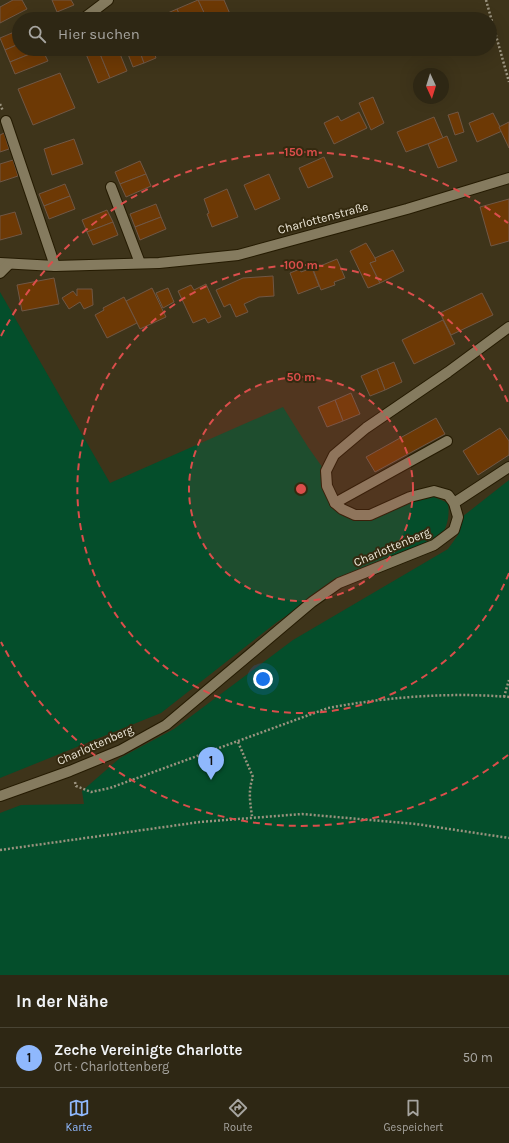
<!DOCTYPE html>
<html lang="de">
<head>
<meta charset="utf-8">
<style>
	:root { --surface:#2e2714; --page:#362f1d; --text:#f1f3f6; --muted:#a7a5a0; --line:#494434; --accent:#8fb8fd }
	body { margin:0; font-family:Karla,sans-serif; background:var(--page); color:var(--text) }
	.compass { position:absolute; left:413px; top:68px; width:36px; height:36px; border-radius:50%; background:var(--surface); box-shadow:0 4px 16px #0002; rotate:176deg }
	.you { position:absolute; left:263px; top:679px; width:14px; height:14px; margin:-10px; border:3px solid #fff; border-radius:50%; background:#1a73e8; box-shadow:0 0 0 6px #1a73e833 }
	.badge { display:grid; place-items:center; width:26px; height:26px; border-radius:50%; background:var(--accent); color:#111; font-size:13px; font-weight:700 }
	.pin { position:absolute; translate:-50% -33px; filter:drop-shadow(0 1px 2px #0008) }
	.pin::after { content:''; position:absolute; top:21px; width:14px; height:12px; background:inherit; clip-path:polygon(0 0,100% 0,50% 100%) }
	.list { margin:0; padding:0; list-style:none }
	h2 { display:flex; justify-content:space-between; align-items:center; height:52px; margin:0; padding:0 16px; font-size:17px }
	h2 small { font-size:13px; font-weight:400; color:var(--muted) }
	.list li { display:grid; grid-template-columns:26px 1fr auto; gap:12px; align-items:center; box-sizing:border-box; height:60px; padding:0 16px; border-top:1px solid var(--line) }
	.list b { display:block; font-size:15px; white-space:nowrap }
	.list p { margin:0; font-size:13px; white-space:nowrap; color:var(--muted) }
	.list em { font-size:13px; font-style:normal; color:var(--muted) }
	.icon { flex:none; width:22px; height:22px; fill:none; stroke:currentColor; stroke-width:2; stroke-linecap:round; stroke-linejoin:round }
	.map { position:relative; flex:none; width:509px; height:975px; overflow:hidden }
	.search { position:absolute; background:var(--surface); box-shadow:0 4px 16px #0002; left:12px; right:12px; top:12px; height:44px; display:flex; align-items:center; gap:10px; box-sizing:border-box; padding:0 14px; border-radius:22px; color:var(--muted); font-size:15px }
	.sheet { height:112px; background:var(--surface) }
	nav { display:flex; justify-content:space-around; align-items:center; box-sizing:border-box; height:56px; border-top:1px solid var(--line); background:var(--surface); font-size:11px; color:var(--muted) }
	nav a { display:grid; justify-items:center; gap:2px }
	nav .on { color:var(--accent) }
	.map>svg:first-child { display:block }
	.green { fill:#044e2b }
	.building { fill:#6d3905; stroke:#705745 }
	.lines { fill:none; stroke-linecap:round; stroke-linejoin:round }
	.minor-casing { stroke:#251b02; stroke-width:12 }
	.path { stroke:#9b937f; stroke-width:2.5; stroke-dasharray:2 2; stroke-linecap:butt }
	.minor { stroke:#857b5f; stroke-width:10 }
	.ring { fill:none; stroke:#db4e4b; stroke-width:2; stroke-dasharray:7 5 }
	.labels { text-anchor:middle; stroke-width:4; stroke-linejoin:round; paint-order:stroke }
	.street-label { font-size:12px; fill:#ede7d8; stroke:#342a10 }
	.centre { fill:#db4e4b; stroke:#342a10; stroke-width:2 }
	.ring-label { font-size:12px; text-anchor:middle; font-weight:bold; fill:#db4e4b; stroke:#342a10; stroke-width:4; stroke-linejoin:round; paint-order:stroke }
</style>
</head>
<body>
<div class="map">
<svg width="509" height="975" viewBox="0 0 509 975">
	<rect width="100%" height="100%" fill="#3e341a"/>
	<g class="green">
		<path d="M0,292L110,483L283,407L308,447L325,471L326,486L352,516L432,496L448,503C450,516 447,530 438,540L338,582L277,622L161,713L0,778Z"/>
		<path d="M509,480V975H0V813L21,805L84,804L82,791L120,758L174,729L293,640L448,549L458,535L462,517Z"/>
	</g>
	<g class="building">
		<path d="M13,0H22L27,9L0,23V7Z"/>
		<path d="M52,0H71L74,5L57,12Z"/>
		<path d="M198,0H224L230,14L219,19H207Z"/>
		<path d="M198,0L207,19H181L177,9Z"/>
		<path d="M177,9L181,19H156V18Z"/>
		<path d="M19,30V44L5,50L0,38Z"/>
		<path d="M19,44V49H42L10,62L5,50Z"/>
		<path d="M42,49L48,61L15,74L10,62Z"/>
		<path d="M98,49L110,78L98,83L86,54Z"/>
		<path d="M98,49H118L127,71L110,78Z"/>
		<path d="M126,49H139L144,63L133,67Z"/>
		<path d="M139,49H153L156,58L144,63Z"/>
		<path d="M60,73L75,108L33,125L18,89Z"/>
		<path d="M373,97L384,123L371,130L359,103Z"/>
		<path d="M359,112L367,128L334,144L324,123L338,116L341,121Z"/>
		<path d="M458,112L464,132L455,135L448,115Z"/>
		<path d="M493,113L502,131L477,142L469,123Z"/>
		<path d="M434,117L443,138L406,152L397,132Z"/>
		<path d="M509,122V148L499,127Z"/>
		<path d="M4,133L9,149L0,152V135Z"/>
		<path d="M447,136L457,161L438,168L428,144Z"/>
		<path d="M74,139L83,164L52,175L44,149Z"/>
		<path d="M324,157L333,177L308,188L299,168Z"/>
		<path d="M13,160L18,176L0,182V164Z"/>
		<path d="M140,161L146,174L120,184L115,172Z"/>
		<path d="M146,174L151,186L126,197L120,184Z"/>
		<path d="M269,174L280,199L255,210L244,185Z"/>
		<path d="M65,184L70,196L44,206L39,194Z"/>
		<path d="M227,189L238,217L212,227L207,214L209,213L204,199Z"/>
		<path d="M70,196L75,209L49,219L44,206Z"/>
		<path d="M509,199V241L491,246L480,207Z"/>
		<path d="M156,204L161,217L135,227L130,214Z"/>
		<path d="M107,210L113,222L87,232L82,220Z"/>
		<path d="M15,212L22,234L0,240V216Z"/>
		<path d="M161,217L166,229L140,240L135,227Z"/>
		<path d="M113,222L118,235L93,245L87,232Z"/>
		<path d="M366,243L375,258L376,261L370,263L380,283L368,288L350,251Z"/>
		<path d="M393,250L404,271L380,283L370,263L376,261L375,258Z"/>
		<path d="M337,259L345,278L334,282L335,285L321,290L313,269Z"/>
		<path d="M312,268L319,286L298,294L290,273L300,269L301,272Z"/>
		<path d="M273,276L274,296L259,297L244,304L248,312L236,317L230,304L224,307L216,290L243,278Z"/>
		<path d="M54,278L59,304L22,311L17,285Z"/>
		<path d="M206,284L221,317L208,323L205,318L193,323L178,291L191,285L194,290Z"/>
		<path d="M152,288L166,317L140,329L126,301Z"/>
		<path d="M168,288L174,302L163,308L156,293Z"/>
		<path d="M77,289H92L93,305L84,309L80,302L69,309L62,298L73,291L77,296Z"/>
		<path d="M482,293L493,315L451,335L440,313Z"/>
		<path d="M124,297L137,323L107,338L95,315L104,310L103,308Z"/>
		<path d="M443,320L455,344L414,364L402,340Z"/>
		<path d="M394,362L402,382L385,390L377,369Z"/>
		<path d="M377,369L385,390L370,396L361,376Z"/>
		<path d="M351,393L360,414L343,421L335,400Z"/>
		<path d="M335,400L343,421L327,427L318,407Z"/>
		<path d="M436,418L445,434L375,472L366,457Z"/>
		<path d="M500,428L509,441V455L478,475L463,451Z"/>
	</g>
	<g class="lines">
		<g class="minor-casing">
			<g id="minor">
				<path d="M83,19L108,0"/>
				<path d="M6,121L55,266"/>
				<path d="M111,187L140,263"/>
				<path d="M0,263L55,266L159,263L238,255L407,209L509,178"/>
				<path d="M0,273L9,264"/>
				<path d="M335,503L447,441"/>
				<path d="M454,503L509,467"/>
				<path d="M0,796L70,771L121,750L166,725L312,602L339,583L434,545L454,530L458,517L454,503L448,495L434,491L410,497L370,515H355L342,509L335,503L327,486L326,471L334,455L366,428L448,372L509,327"/>
			</g>
		</g>
		<g class="path">
			<path d="M486,0L509,82"/>
			<path d="M0,104L3,111"/>
			<path d="M504,697L509,680"/>
			<path d="M238,742L253,777C248,790 250,802 252,816"/>
			<path d="M75,782L76,786L91,792L110,788L328,708C387,697 449,692 509,697"/>
			<path d="M0,850L200,822L302,814L416,824L509,838"/>
		</g>
		<use href="#minor" class="minor"/>
	</g>
	<circle cx="301" cy="489" r="112" fill="#db4e4b" fill-opacity=".12"/>
	<g class="ring">
		<circle cx="301" cy="489" r="112"/>
		<path d="M509 573A224 224 0 1 1 509 405"/>
		<path d="M508 755A337 337 0 0 1 1 642M1 336A337 337 0 0 1 508 223"/>
	</g>
	<g class="labels">
		<g class="street-label">
			<text transform="translate(323 218) rotate(-15)" y="4">Charlottenstraße</text>
			<text transform="translate(392 547) rotate(-23)" y="4">Charlottenberg</text>
			<text transform="translate(95 745) rotate(-24)" y="4">Charlottenberg</text>
		</g>
	</g>
	<circle cx="301" cy="489" r="6" class="centre"/>
	<g class="ring-label">
		<text x="301" y="156">150 m</text>
		<text x="301" y="269">100 m</text>
		<text x="301" y="381">50 m</text>
	</g>
</svg>
<svg class="compass" viewBox="-18 -18 36 36"><path d="M0-13l5 13h-10z" fill="#e53935"/><path d="M0 13l5-13h-10z" fill="#a7a5a0"/></svg>
<div class="you"></div>
<div class="pin badge" style="left:211px;top:780px">1</div>
<div class="search"><svg class="icon" aria-label="search" viewBox="0 0 24 24"><circle cx="10" cy="10" r="6"/><path d="M15 15l6 6"/></svg>Hier suchen</div>
</div>
<section class="sheet">
<h2>In der Nähe<small></small></h2>
<ul class="list">
<li><span class="badge">1</span><div><b>Zeche Vereinigte Charlotte</b><p>Ort · Charlottenberg</p></div><em>50 m</em></li>
</ul>
</section>
<nav>
<a class="on"><svg class="icon" aria-label="map" viewBox="0 0 24 24"><path d="M3 6l6-2 6 2 6-2v14l-6 2-6-2-6 2zM9 4v14M15 6v14"/></svg>Karte</a>
<a><svg class="icon" aria-label="directions" viewBox="0 0 24 24"><path d="M12 3l9 9-9 9-9-9zM9 14v-3h6M13 9l2 2-2 2"/></svg>Route</a>
<a><svg class="icon" aria-label="saved" viewBox="0 0 24 24"><path d="M7 4h10v16l-5-4-5 4z"/></svg>Gespeichert</a>
</nav>
</body>
</html>
